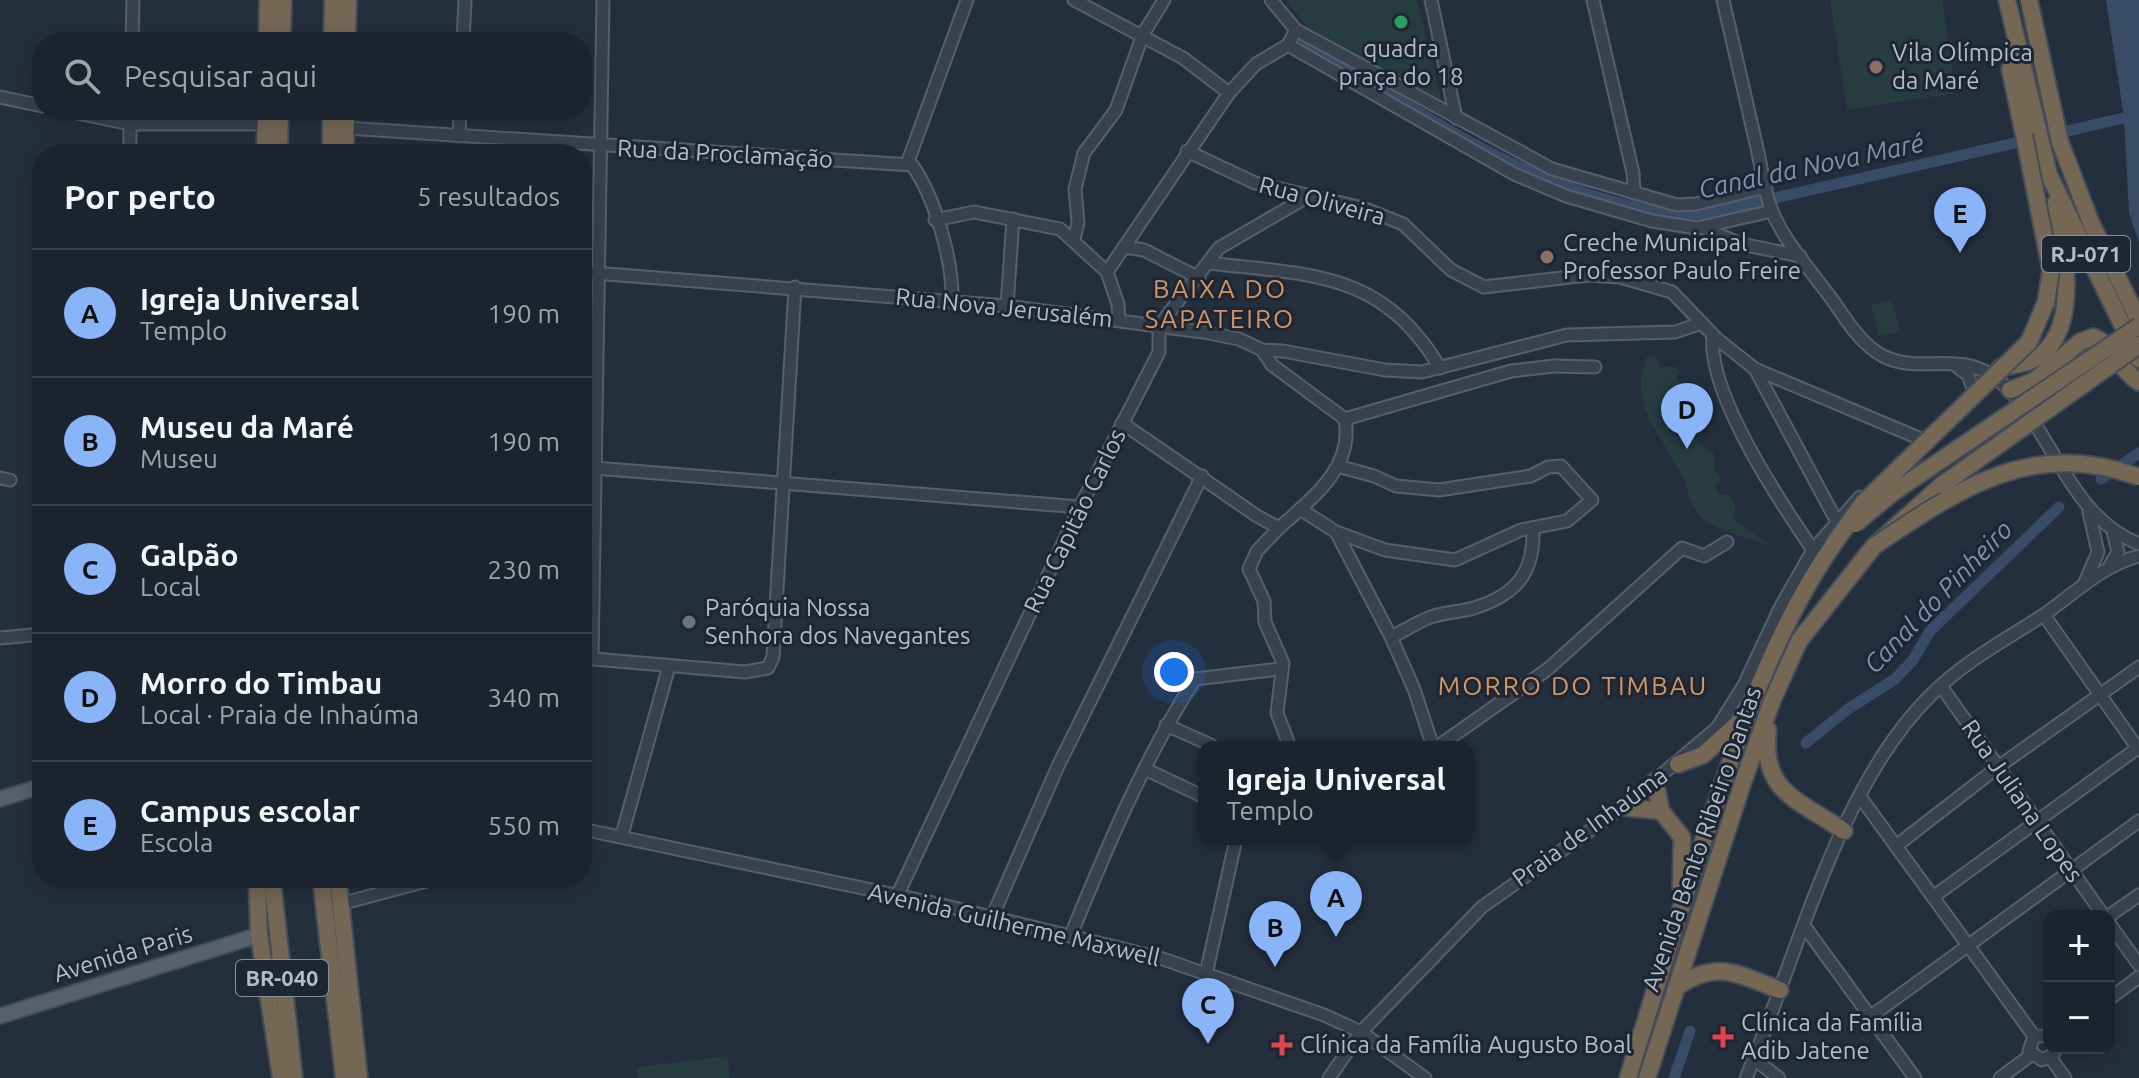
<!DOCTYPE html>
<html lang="pt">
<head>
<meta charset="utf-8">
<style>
	:root { --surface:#1b232e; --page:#242b36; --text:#f1f3f6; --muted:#a0a4aa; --line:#39404a; --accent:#8ab4f8 }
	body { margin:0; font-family:Ubuntu,sans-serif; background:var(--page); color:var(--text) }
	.controls { position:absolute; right:24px; bottom:24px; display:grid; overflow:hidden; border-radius:16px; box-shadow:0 4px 20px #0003 }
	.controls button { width:72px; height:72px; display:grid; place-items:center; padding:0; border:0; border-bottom:2px solid var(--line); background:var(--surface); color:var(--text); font:40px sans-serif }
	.you { position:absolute; left:1174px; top:672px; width:28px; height:28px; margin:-20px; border:6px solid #fff; border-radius:50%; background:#1a73e8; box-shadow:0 0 0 12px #1a73e833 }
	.badge { display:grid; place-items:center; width:52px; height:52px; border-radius:50%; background:var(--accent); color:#111; font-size:26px; font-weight:700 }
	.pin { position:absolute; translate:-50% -66px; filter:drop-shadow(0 2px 4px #0008) }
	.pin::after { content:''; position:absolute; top:42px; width:28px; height:24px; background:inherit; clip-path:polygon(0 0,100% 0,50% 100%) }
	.popup { position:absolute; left:1198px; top:741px; width:276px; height:104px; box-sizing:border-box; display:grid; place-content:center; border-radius:16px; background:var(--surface); filter:drop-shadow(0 2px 6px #0005); font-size:26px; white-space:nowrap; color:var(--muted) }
	.popup b { font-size:30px; color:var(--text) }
	.popup::after { content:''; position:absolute; left:50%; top:100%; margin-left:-16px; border:16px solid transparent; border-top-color:var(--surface) }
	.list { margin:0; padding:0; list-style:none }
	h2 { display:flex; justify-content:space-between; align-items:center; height:104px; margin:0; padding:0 32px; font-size:34px }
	h2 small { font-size:26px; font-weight:400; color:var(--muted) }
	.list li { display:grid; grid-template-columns:52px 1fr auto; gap:24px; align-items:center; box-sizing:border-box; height:128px; padding:0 32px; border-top:2px solid var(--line) }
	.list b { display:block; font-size:30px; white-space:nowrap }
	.list p { margin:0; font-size:26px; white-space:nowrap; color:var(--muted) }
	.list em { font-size:26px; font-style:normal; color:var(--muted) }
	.icon { flex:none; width:44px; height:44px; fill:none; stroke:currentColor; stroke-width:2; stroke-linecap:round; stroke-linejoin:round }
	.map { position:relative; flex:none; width:2139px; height:1078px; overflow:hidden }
	.search { position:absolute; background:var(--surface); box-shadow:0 4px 20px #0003; left:32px; top:32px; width:560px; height:88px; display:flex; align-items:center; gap:20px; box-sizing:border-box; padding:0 28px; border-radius:32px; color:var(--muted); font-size:30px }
	.panel { position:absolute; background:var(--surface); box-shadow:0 4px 20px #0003; left:32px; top:144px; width:560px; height:744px; border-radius:32px }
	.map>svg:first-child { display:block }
	.green { fill:#263c3f }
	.water { fill:#394c67 }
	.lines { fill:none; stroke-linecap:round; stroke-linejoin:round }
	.canal { stroke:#394c67; stroke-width:11 }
	.minor-casing { stroke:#565f6c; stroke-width:15 }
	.major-casing { stroke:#414a57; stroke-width:18 }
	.highway-casing { stroke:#434c59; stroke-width:20 }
	.minor { stroke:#38414e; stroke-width:11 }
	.major { stroke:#56606e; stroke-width:14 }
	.highway { stroke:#746855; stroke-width:16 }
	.highway-bridge-casing { stroke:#434c59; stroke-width:20; stroke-linecap:butt }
	.highway-bridge { stroke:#746855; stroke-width:16 }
	.leisure-dot { fill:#2e9e5b; stroke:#1d2633; stroke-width:3 }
	.education-dot { fill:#8d6e63; stroke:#1d2633; stroke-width:3 }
	.worship-dot { fill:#6b7280; stroke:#1d2633; stroke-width:3 }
	.health-dot { fill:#e0444e; stroke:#1d2633; stroke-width:3 }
	.labels { text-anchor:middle; stroke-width:6; stroke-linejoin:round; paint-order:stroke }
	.shield { fill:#1d2633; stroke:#878f9c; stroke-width:2 }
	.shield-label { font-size:22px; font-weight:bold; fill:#b4bcc9 }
	.poi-label { font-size:24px; fill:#b4bcc9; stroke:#1d2633; text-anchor:start }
	.street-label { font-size:24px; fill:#b4bcc9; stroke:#1d2633 }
	.water-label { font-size:26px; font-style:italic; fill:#7c92b1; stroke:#1d2633 }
	.neighbourhood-label { font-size:26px; letter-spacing:2px; fill:#d59563; stroke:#1d2633 }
</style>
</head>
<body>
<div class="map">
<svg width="2139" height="1078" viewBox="0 0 2139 1078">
	<rect width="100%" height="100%" fill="#242f3e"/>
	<g class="green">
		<path d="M1286,0H1417L1442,103L1308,28Z"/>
		<path d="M1830,0H1942L1956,93L1847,110Z"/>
		<path d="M1892,301L1900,332L1879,336L1871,305Z"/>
		<path d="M1654,354L1661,367H1677L1680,371L1676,377L1684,390L1693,393L1696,402L1688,410L1693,415L1701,414L1704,431L1698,443L1714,454L1715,471L1721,480L1715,487L1719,494H1727L1735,502L1734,519L1771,546C1756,540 1714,530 1703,519C1690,507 1689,492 1682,476C1662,433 1627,408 1647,357Z"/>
		<path d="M727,1056L730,1078H638L637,1067Z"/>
	</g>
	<path class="water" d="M2106,0H2139V242L2129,213L2124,118Z"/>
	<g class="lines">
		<g class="canal">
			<path d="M1304,43C1428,115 1553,210 1701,215L2124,118"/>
			<path d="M2101,479L2139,453"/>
			<path d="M1806,743L1848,709L1895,679L1913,660L1930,631L2059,507"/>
			<path d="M1674,1078L1690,1031"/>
		</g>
		<g class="minor-casing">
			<g id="minor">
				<path d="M1074,0L1183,58L1229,93"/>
				<path d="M1271,0L1296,30L1552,169L1677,205L1696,204L1766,187"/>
				<path d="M1431,0L1456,118"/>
				<path d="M1593,0L1633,173L1634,193"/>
				<path d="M1723,0C1734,49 1746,99 1757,148C1762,170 1765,198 1775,218C1789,247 1812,272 1831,298C1846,319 1860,344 1883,356C1925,377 1966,344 2008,389C2056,439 2070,516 2139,544"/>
				<path d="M1296,30L1288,45L1514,174L1566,196L1652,221L1697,228L1772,211"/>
				<path d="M132,42L133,0"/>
				<path d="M463,42L465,0"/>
				<path d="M0,97L42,106"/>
				<path d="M63,110L130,124H266"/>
				<path d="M346,128L912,165C935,197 953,261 952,300"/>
				<path d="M459,136L460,110"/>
				<path d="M1187,151L1255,183L1363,208L1403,224L1451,270L1484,287L1588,275L1620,277L1672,292L1716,338L1755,369L1921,439"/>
				<path d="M130,154V110"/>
				<path d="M907,164L967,0"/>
				<path d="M935,220L974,212L1060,229L1107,272L1118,304L1119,319"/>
				<path d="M1703,228L1741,244L1800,256"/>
				<path d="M1074,239L1078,223L1075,189L1084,153L1116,110L1143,34L1164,0"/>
				<path d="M1124,247L1144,250L1199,278"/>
				<path d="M1209,263C1308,275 1383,270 1440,368"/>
				<path d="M582,272L1007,306L1203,332L1239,339L1262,350L1283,351L1385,370L1422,372L1567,335L1675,332L1702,323"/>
				<path d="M1107,272L1229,93L1256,64L1288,45"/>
				<path d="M1007,306L1013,219"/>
				<path d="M1713,336C1707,393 1780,502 1813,550"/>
				<path d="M1262,350L1272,365L1345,419"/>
				<path d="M1955,365L1968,375L1972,386"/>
				<path d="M1755,369L1836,520"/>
				<path d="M1345,419L1511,371L1554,366L1595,367"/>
				<path d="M1122,423L1257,516L1279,528C1312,498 1354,468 1345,419"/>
				<path d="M582,467L1080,507"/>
				<path d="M0,478L10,480"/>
				<path d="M1300,509L1336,532L1391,637L1414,689L1433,747"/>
				<path d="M1279,528L1257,551L1249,569L1264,601L1265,622L1283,663L1277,713L1290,747"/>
				<path d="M1336,532L1385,550L1455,560L1521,530L1567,521L1592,500L1561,466L1548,467L1531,476L1439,490L1396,486L1374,476L1341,467"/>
				<path d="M2109,567L2118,552L2113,532"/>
				<path d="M2085,582L2098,552L2089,512"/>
				<path d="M2044,615L2139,750"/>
				<path d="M1391,637C1404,631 1417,622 1431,617C1445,612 1460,612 1474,608C1516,595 1534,573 1533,530"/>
				<path d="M0,638L42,634"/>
				<path d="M582,658L745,672L768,668L773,657L795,287"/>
				<path d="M592,658L603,0"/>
				<path d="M1941,686L2104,916"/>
				<path d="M1166,725L1211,745"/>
				<path d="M1437,747L1548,669L1682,548L1704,556L1727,542"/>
				<path d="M1145,769L1204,797"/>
				<path d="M1861,798L2034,1036"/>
				<path d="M582,829L938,904L1160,958L1324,1015L1361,1032L1425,1078"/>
				<path d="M622,835L669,666"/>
				<path d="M1896,846L1998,767L2139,667"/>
				<path d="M897,896L1080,507L1159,352V326L1219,248L1307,197"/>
				<path d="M1933,897L2139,747"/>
				<path d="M340,904L438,878"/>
				<path d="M2109,916L2139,895"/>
				<path d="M992,917L1058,766L1202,476"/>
				<path d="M2109,923L2139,965"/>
				<path d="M1805,927L1915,1078"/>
				<path d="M1071,935C1107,847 1144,759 1195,679L1279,669"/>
				<path d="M1206,974L1236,839"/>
				<path d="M2109,999L2139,977"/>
				<path d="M1870,1017L2139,821"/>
				<path d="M2049,1036H2034L2029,1051L2042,1060L2053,1055L2055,1048"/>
				<path d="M2050,1057L2065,1078"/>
				<path d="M1754,1059L1779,1078"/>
				<path d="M1329,1078L1361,1032L1482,907L1623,807L1717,728L1744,685L1781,606L1813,550L1860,497"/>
				<path d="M1746,1078C1797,958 1838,784 1933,693C1964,662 2005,640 2042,616C2073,595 2102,565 2139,556"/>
				<path d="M2000,1078L2031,1055"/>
			</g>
		</g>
		<g class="major-casing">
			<g id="major">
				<path d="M0,799L42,786"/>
				<path d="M0,1016L259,935"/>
			</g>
		</g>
		<g class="highway-casing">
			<g id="highway">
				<path d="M2007,0L2049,175L2139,359"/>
				<path d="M2029,0L2060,142L2091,223L2139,321"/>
				<path d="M267,42L268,0"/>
				<path d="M282,42L283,0"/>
				<path d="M332,42L333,0"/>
				<path d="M347,42L348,0"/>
				<path d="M2010,69L2024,135"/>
				<path d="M265,154L266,110"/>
				<path d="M279,154L280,110"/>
				<path d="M331,154V110"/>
				<path d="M345,154L346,110"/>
				<path d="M2000,368C2013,365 2031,363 2042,354C2080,323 2064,245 2055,204"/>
				<path d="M2010,390L2034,381L2080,342L2093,337C2113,344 2120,371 2139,382"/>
				<path d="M1768,730C1760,792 1799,800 1844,831"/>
				<path d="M1678,764L1703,755L1744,718"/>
				<path d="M1655,781L1661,811L1682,837L1681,887"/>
				<path d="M1623,807L1661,811"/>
				<path d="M257,878L259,935L281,1078"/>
				<path d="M272,878L294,1078"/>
				<path d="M321,878L344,1078"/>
				<path d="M338,878L359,1078"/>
				<path d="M1678,986C1718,959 1739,975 1780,990"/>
				<path d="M1628,1078C1655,989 1683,900 1713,812C1745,718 1778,624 1835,542"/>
				<path d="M1647,1078L1742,785L1772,701L1799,641L1874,546L1942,485"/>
			</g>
		</g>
		<use href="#minor" class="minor"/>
		<use href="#major" class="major"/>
		<use href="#highway" class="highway"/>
		<g class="highway-bridge-casing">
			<g id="highway-bridge">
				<path d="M1942,485L2139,345"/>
				<path d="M1855,524L1891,494L2139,326"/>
				<path d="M1835,542L1863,503L2029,342L2046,302L2051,270L2024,135"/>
				<path d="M1874,546C1960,488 2032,438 2139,477"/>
			</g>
		</g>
		<use href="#highway-bridge" class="highway-bridge"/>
	</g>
	<circle class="leisure-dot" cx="1401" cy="22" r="8"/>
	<g class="education-dot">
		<circle cx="1876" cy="67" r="8"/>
		<circle cx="1547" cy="257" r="8"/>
	</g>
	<circle class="worship-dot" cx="689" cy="622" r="8"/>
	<g class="health-dot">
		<path d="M1719 1025h8v8h8v8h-8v8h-8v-8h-8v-8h8z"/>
		<path d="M1278 1033h8v8h8v8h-8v8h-8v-8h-8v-8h8z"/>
	</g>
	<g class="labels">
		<g class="shield">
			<rect x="2042" y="236" width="88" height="36" rx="6"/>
			<rect x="236" y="960" width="92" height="36" rx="6"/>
		</g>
		<g class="shield-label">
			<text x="2086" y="262">RJ-071</text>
			<text x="282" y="986">BR-040</text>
		</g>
		<g class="poi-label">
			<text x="1401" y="57" text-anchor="middle">quadra<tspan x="1401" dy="28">praça do 18</tspan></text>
			<text x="1892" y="61">Vila Olímpica<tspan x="1892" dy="28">da Maré</tspan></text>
			<text x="1563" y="251">Creche Municipal<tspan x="1563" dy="28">Professor Paulo Freire</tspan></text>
			<text x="705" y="616">Paróquia Nossa<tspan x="705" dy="28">Senhora dos Navegantes</tspan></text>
			<text x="1741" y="1031">Clínica da Família<tspan x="1741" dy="28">Adib Jatene</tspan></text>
			<text x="1300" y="1053">Clínica da Família Augusto Boal</text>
		</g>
		<g class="street-label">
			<text transform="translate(725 154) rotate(3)" y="8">Rua da Proclamação</text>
			<text transform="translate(1322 201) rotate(15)" y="8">Rua Oliveira</text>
			<text transform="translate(1004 308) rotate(6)" y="8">Rua Nova Jerusalém</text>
			<text transform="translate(1075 521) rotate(-64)" y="8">Rua Capitão Carlos</text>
			<text transform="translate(2022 801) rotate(55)" y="8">Rua Juliana Lopes</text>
			<text transform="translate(1590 827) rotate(-36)" y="8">Praia de Inhaúma</text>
			<text transform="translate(1702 839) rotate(-71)" y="8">Avenida Bento Ribeiro Dantas</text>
			<text transform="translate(1014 925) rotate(13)" y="8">Avenida Guilherme Maxwell</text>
			<text transform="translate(123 954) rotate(-17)" y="8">Avenida Paris</text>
		</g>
		<g class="water-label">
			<text transform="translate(1811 166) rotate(-12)" y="9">Canal da Nova Maré</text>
			<text transform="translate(1938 597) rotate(-46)" y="9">Canal do Pinheiro</text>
		</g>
		<g class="neighbourhood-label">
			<text x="1220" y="298">BAIXA DO<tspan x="1220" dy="30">SAPATEIRO</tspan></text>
			<text x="1573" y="695">MORRO DO TIMBAU</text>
		</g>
	</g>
</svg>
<div class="controls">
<button>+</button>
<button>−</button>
</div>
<div class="you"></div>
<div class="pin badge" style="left:1336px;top:937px">A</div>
<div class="popup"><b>Igreja Universal</b>Templo</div>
<div class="pin badge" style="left:1275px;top:967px">B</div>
<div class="pin badge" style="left:1208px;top:1044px">C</div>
<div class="pin badge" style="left:1687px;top:449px">D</div>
<div class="pin badge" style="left:1960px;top:253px">E</div>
<div class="search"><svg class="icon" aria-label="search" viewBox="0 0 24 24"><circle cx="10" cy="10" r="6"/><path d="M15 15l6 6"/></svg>Pesquisar aqui</div>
<section class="panel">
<h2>Por perto<small>5 resultados</small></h2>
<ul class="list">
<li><span class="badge">A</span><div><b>Igreja Universal</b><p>Templo</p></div><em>190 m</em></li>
<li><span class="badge">B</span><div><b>Museu da Maré</b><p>Museu</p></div><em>190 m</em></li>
<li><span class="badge">C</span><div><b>Galpão</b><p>Local</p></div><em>230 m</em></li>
<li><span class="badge">D</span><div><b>Morro do Timbau</b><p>Local · Praia de Inhaúma</p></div><em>340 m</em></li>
<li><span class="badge">E</span><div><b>Campus escolar</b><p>Escola</p></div><em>550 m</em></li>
</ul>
</section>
</div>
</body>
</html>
